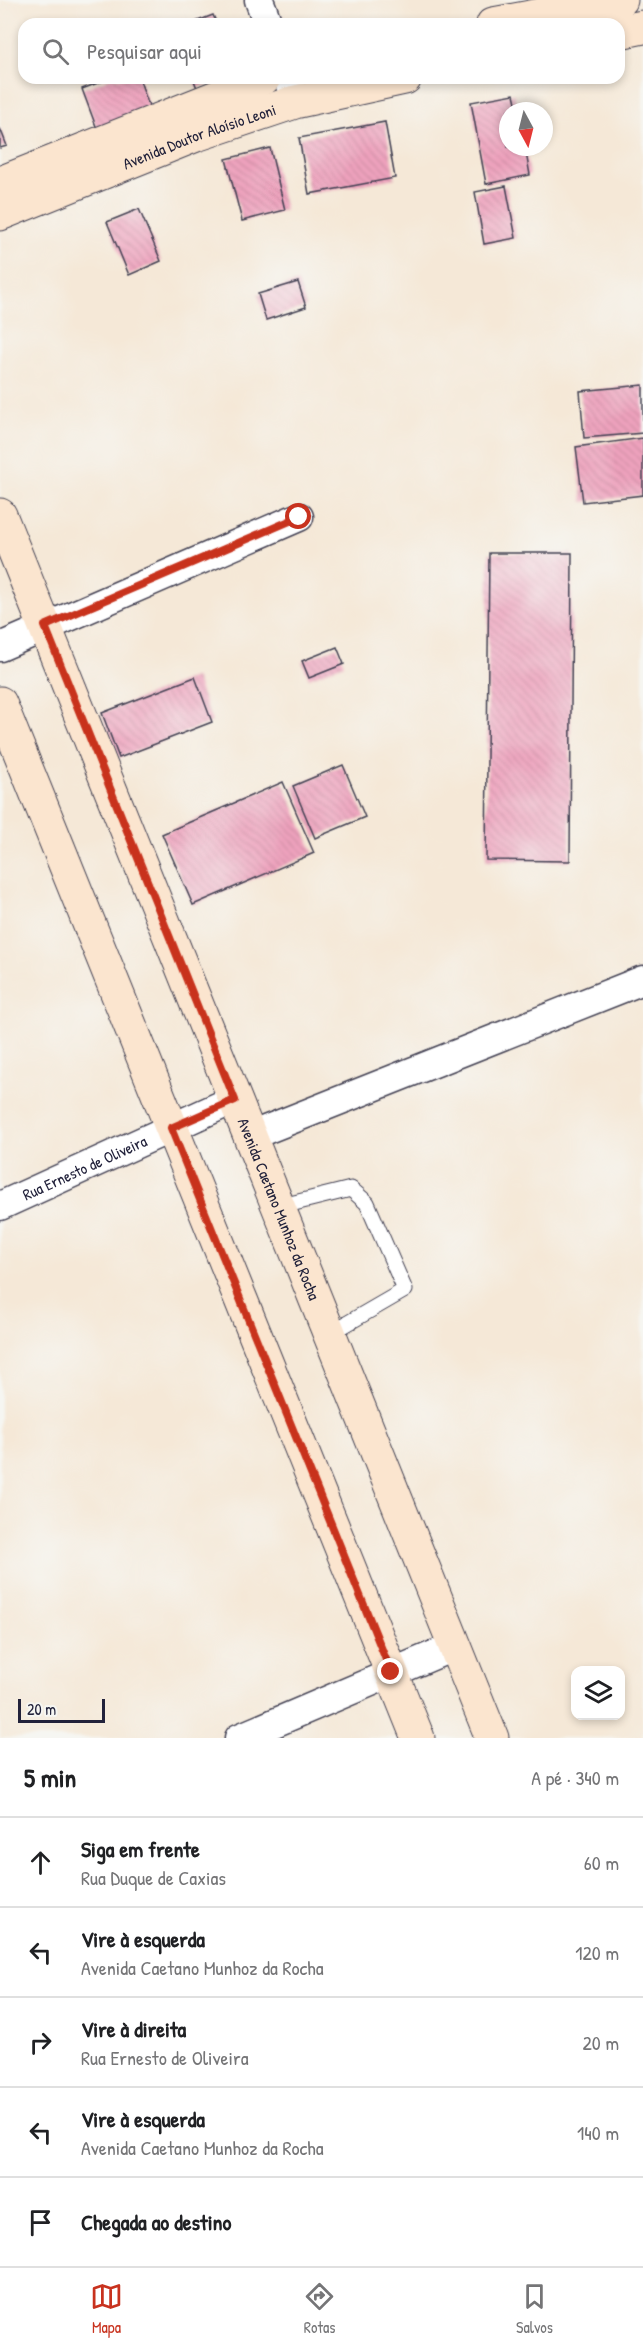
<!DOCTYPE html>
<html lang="pt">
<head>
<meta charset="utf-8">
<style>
	:root { --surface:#fff; --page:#f6f6f6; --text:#202124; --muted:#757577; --line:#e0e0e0; --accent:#c8321e }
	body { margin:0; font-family:"Patrick Hand",sans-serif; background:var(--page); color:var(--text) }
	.controls { position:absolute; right:18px; bottom:18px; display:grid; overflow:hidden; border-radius:12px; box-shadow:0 3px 9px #0003 }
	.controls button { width:54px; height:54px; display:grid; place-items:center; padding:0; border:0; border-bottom:2px solid var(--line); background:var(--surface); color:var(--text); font:30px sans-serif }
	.compass { position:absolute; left:499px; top:102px; width:54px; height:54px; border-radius:50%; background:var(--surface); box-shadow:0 3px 9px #0003; rotate:173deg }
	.scale { position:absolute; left:18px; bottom:15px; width:87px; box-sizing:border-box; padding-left:6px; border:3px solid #22223b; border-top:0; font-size:16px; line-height:21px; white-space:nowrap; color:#22223b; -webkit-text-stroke:4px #f6f6f2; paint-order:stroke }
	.stop { position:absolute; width:18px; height:18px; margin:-14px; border:4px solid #c8321e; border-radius:50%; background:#fff }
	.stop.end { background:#c8321e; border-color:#fff; box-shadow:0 2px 6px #0008 }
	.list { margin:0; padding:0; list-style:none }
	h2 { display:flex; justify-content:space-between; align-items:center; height:78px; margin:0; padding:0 24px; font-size:26px }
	h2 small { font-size:20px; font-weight:400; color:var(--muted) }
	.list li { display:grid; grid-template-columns:39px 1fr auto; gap:18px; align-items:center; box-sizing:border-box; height:90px; padding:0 24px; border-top:2px solid var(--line) }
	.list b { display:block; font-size:22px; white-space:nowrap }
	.list p { margin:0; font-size:20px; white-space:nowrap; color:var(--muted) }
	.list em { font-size:20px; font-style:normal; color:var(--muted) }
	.icon { flex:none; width:33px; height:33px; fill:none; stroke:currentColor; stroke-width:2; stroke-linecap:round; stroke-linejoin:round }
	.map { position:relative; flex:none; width:643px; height:1738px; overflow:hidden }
	.search { position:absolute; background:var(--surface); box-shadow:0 3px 9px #0003; left:18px; right:18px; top:18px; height:66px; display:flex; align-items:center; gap:15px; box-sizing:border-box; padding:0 21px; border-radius:18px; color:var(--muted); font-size:22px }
	.sheet { height:528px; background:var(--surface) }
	nav { display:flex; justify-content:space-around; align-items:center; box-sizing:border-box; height:84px; border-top:2px solid var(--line); background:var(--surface); font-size:16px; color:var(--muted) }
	nav a { display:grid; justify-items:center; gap:3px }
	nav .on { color:var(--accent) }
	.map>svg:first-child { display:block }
	.building { fill:url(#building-back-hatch) }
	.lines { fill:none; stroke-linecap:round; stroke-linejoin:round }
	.lane-casing { stroke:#424052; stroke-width:17 }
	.street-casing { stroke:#424052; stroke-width:31 }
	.secondary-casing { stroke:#424052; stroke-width:35 }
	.lane { stroke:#fff; stroke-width:15 }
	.street { stroke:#fff; stroke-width:28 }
	.secondary { stroke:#fbe5cf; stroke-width:33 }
	.route { stroke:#c8321e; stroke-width:8 }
	.labels { text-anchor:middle; stroke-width:4.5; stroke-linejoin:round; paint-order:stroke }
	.street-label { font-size:16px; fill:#22223b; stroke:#f6f6f2 }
</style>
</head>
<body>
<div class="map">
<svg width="643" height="1738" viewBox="0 0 643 1738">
	<defs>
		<pattern id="building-back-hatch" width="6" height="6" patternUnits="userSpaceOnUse" patternTransform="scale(1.5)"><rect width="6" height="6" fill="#eea2bd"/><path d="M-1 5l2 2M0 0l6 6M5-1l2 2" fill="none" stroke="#cc8ba3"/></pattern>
	</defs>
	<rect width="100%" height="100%" fill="#f6f6f2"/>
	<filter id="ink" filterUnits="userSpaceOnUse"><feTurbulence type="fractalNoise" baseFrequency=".0167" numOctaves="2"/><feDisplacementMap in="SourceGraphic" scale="12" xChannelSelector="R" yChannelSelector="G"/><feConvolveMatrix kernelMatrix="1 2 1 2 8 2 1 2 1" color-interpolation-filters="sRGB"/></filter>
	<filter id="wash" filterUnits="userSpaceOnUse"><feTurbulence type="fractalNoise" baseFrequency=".008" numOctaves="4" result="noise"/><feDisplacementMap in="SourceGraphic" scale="24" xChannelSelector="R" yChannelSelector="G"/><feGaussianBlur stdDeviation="1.35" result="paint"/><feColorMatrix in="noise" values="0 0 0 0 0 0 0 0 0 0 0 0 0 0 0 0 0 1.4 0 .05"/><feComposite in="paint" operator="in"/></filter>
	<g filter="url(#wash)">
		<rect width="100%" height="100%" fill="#f5e8d7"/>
		<g id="blocks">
			<g class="building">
				<path d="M213,15L217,24H190Z"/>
				<path d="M111,78H139L153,117L100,137L82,89Z"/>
				<path d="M193,78H222L197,88Z"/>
				<path d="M514,94L518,111H508V147H525L530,175L486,184L471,102Z"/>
				<path d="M385,122L395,178L309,194L299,138Z"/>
				<path d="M0,128L7,146L0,148Z"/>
				<path d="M270,148L285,210L242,221L226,159Z"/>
				<path d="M506,186L516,238L484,244L475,192Z"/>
				<path d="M139,209L161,261L129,275L107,222Z"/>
				<path d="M298,282L306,307L266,320L258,294Z"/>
				<path d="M643,385V433L584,438L580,391Z"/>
				<path d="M643,438V495L583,502L576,447Z"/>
				<path d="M489,553H572L570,861L486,860Z"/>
				<path d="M337,647L344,664L309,678L302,661Z"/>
				<path d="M195,677L212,722L119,758L102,713Z"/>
				<path d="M343,765L365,817L315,838L293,786Z"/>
				<path d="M283,782L314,853L193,905L162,834Z"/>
			</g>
		</g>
	</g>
	<g filter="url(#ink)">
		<use href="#blocks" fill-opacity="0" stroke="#424052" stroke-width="1.5"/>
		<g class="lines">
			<g class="lane-casing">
				<path id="lane" d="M278,1207L351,1189L367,1203L405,1290L329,1334"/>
			</g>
			<g class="street-casing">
				<g id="street">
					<path d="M259,0L268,24"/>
					<path d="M288,78L295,102"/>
					<path d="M0,647L299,517"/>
					<path d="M250,1136L643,980"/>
					<path id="s1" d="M0,1206L235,1099"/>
					<path d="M239,1738L455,1646"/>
				</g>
			</g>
			<g class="secondary-casing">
				<g id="secondary">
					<path d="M493,24L621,0"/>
					<path d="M619,32L643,27"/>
					<path d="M0,183L264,78"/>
					<path id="s2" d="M0,214L196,135L295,102L405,78"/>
					<path id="s3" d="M0,515L492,1738"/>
					<path d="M0,703L418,1738"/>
				</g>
			</g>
			<use href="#lane" class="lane"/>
			<use href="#street" class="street"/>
			<use href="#secondary" class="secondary"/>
		</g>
	</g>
	<g class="lines" filter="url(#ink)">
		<path class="route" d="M299,517L45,626L235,1100L171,1128L391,1672"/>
	</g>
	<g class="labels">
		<g class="street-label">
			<text dy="6" stroke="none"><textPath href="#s2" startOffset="214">Avenida Doutor Aloísio Leoni</textPath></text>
			<text dy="6" stroke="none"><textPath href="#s1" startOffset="93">Rua Ernesto de Oliveira</textPath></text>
			<text dy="6" stroke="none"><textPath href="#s3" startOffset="748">Avenida Caetano Munhoz da Rocha</textPath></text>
		</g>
	</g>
</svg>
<div class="controls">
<button><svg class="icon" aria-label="layers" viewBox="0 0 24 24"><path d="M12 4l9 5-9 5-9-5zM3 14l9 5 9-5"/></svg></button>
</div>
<svg class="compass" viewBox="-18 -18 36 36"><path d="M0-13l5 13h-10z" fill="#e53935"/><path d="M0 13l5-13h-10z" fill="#757577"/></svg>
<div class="scale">20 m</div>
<div class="stop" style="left:299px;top:517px"></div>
<div class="stop end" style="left:391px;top:1672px"></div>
<div class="search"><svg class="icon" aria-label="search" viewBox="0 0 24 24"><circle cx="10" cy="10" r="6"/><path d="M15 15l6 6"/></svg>Pesquisar aqui</div>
</div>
<section class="sheet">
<h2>5 min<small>A pé · 340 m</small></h2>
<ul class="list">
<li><svg class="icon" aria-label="ahead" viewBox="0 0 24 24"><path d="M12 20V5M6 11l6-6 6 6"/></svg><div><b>Siga em frente</b><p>Rua Duque de Caxias</p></div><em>60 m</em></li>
<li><svg class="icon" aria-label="left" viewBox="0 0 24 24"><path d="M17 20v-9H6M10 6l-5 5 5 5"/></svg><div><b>Vire à esquerda</b><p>Avenida Caetano Munhoz da Rocha</p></div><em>120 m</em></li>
<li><svg class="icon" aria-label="right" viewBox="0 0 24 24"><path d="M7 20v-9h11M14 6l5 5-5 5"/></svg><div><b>Vire à direita</b><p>Rua Ernesto de Oliveira</p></div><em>20 m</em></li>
<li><svg class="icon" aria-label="left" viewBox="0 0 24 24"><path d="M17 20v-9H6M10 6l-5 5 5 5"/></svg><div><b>Vire à esquerda</b><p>Avenida Caetano Munhoz da Rocha</p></div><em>140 m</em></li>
<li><svg class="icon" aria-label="arrive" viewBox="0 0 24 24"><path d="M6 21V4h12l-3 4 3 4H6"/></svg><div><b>Chegada ao destino</b></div></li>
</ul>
</section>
<nav>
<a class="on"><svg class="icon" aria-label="map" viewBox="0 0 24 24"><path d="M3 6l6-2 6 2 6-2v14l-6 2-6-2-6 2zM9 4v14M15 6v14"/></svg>Mapa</a>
<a><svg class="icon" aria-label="directions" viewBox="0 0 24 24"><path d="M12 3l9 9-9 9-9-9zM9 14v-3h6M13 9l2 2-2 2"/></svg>Rotas</a>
<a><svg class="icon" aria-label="saved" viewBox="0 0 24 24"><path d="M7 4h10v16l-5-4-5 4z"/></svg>Salvos</a>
</nav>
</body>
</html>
